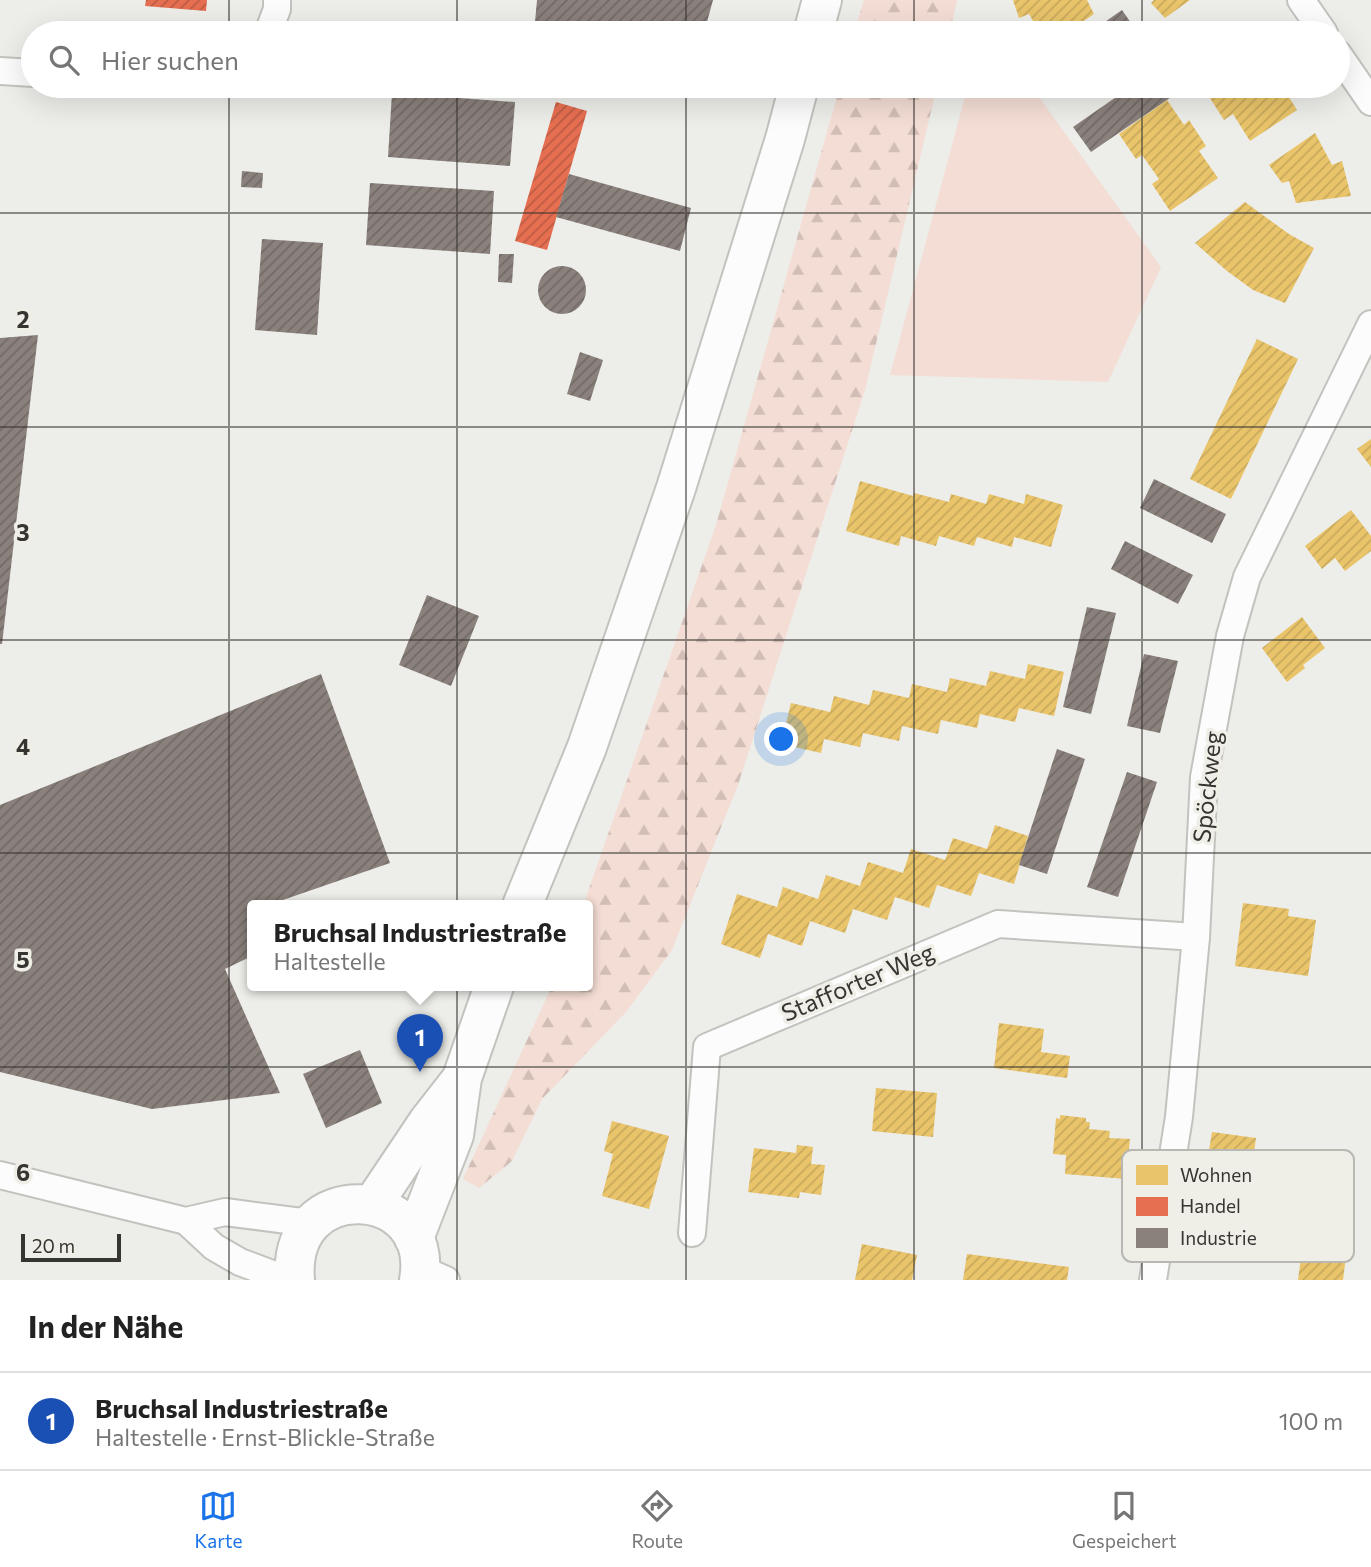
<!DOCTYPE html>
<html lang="de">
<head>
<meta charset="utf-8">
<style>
	:root { --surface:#fff; --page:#f2f2f2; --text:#222; --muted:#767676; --line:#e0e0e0; --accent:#1a73e8 }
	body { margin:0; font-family:Commissioner,sans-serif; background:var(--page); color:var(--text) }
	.scale { position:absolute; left:21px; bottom:18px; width:100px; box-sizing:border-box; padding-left:7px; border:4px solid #363532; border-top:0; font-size:19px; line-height:24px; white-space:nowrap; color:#363532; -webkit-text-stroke:5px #efefe7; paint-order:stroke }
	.you { position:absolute; left:782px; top:740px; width:24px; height:24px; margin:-18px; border:5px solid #fff; border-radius:50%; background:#1a73e8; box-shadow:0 0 0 10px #1a73e833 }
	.badge { display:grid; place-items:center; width:46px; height:46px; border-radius:50%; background:var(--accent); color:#fff; font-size:23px; font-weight:700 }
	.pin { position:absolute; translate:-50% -58px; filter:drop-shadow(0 2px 4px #0008) }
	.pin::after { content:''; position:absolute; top:37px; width:24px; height:21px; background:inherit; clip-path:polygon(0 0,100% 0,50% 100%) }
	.popup { position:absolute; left:247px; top:900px; width:346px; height:91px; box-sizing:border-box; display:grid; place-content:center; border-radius:7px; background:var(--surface); filter:drop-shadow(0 2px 5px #0005); font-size:23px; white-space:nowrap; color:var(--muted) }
	.popup b { font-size:26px; color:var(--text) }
	.popup::after { content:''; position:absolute; left:50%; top:100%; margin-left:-14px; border:14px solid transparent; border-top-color:var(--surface) }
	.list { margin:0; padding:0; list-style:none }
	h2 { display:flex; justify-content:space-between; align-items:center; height:91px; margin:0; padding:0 28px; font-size:30px }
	h2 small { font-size:23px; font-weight:400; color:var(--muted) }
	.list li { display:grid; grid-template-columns:46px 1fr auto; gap:21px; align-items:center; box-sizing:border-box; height:98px; padding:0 28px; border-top:2px solid var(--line) }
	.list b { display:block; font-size:26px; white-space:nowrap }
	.list p { margin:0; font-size:23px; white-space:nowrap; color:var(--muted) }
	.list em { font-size:23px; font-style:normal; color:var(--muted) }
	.icon { flex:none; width:38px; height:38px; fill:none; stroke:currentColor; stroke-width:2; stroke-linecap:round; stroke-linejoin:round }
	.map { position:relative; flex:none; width:1371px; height:1280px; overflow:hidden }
	.search { position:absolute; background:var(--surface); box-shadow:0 7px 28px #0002; left:21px; right:21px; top:21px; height:77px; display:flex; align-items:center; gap:18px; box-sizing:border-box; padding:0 24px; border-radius:38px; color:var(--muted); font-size:26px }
	.sheet { height:189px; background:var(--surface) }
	nav { display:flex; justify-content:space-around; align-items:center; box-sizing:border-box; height:98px; border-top:2px solid var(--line); background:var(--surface); font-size:19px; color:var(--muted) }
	nav a { display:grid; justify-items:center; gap:4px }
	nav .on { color:var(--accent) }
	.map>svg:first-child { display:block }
	.forest { fill:url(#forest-firs) }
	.park { fill:#f4ddd4 }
	.homes { fill:url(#homes-hatch) }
	.shops { fill:url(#shops-hatch) }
	.industry { fill:url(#industry-hatch) }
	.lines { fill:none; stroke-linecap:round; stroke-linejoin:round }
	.street-casing { stroke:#c2c2be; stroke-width:30 }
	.primary-casing { stroke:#c2c2be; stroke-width:42 }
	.street { stroke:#fcfcfc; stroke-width:26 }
	.primary { stroke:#fcfcfc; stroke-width:38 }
	.grid { fill:none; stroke:#363532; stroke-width:2; stroke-opacity:0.55 }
	.labels { text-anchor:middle; stroke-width:7; stroke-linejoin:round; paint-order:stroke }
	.street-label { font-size:24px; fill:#363532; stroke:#efefe7 }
	.key { fill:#efefe7; stroke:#b8b7b1; stroke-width:2 }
	.key-label { font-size:19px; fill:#363532 }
	.grid-label { font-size:23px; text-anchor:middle; font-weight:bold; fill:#363532; stroke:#efefe7; stroke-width:7; stroke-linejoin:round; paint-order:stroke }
</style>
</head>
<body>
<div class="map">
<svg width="1371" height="1280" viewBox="0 0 1371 1280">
	<defs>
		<pattern id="forest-firs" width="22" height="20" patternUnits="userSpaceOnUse" patternTransform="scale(1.75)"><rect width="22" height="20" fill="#f4ddd4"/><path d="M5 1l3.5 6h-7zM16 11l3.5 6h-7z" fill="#d2beb6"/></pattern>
		<pattern id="homes-hatch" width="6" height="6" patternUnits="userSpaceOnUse" patternTransform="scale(1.75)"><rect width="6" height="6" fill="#e9c46a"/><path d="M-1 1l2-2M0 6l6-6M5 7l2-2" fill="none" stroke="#c8a95c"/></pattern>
		<pattern id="shops-hatch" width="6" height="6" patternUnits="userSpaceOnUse" patternTransform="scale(1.75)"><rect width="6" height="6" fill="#e76f51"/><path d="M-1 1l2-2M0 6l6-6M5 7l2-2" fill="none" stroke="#bc5c44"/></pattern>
		<pattern id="industry-hatch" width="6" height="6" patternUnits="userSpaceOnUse" patternTransform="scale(1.75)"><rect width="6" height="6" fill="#8a817c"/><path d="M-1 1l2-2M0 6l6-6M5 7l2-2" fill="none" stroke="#726a66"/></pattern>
	</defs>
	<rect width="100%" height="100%" fill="#edede9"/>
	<g class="forest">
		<path d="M864,0H957L950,33H854Z"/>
		<path d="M840,86H937L865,390L738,785L672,950L626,1012L542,1099L512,1161L479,1188L463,1179L552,986H588V906H583L716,525Z"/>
	</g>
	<path class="park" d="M968,86H1031L1161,267L1108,382L890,375Z"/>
	<g class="homes">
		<path d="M1013,0H1087L1094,14L1066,33H1040L1029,14L1019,18Z"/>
		<path d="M1154,0H1190L1165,18L1151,3Z"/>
		<path d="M1213,86H1271L1273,88L1282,86L1297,110L1250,141L1233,114L1224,120L1208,95L1216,90Z"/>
		<path d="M1167,100L1184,125L1189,120L1206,146L1199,151L1218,178L1170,211L1152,184L1159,179L1142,155L1136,159L1119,134Z"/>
		<path d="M1315,133L1332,165L1342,161L1351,196L1296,203L1289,181L1282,183L1269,165Z"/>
		<path d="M1245,202L1289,234L1314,248L1285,303L1253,290L1227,271L1195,243Z"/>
		<path d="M1257,339L1298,359L1231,499L1190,479Z"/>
		<path d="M1371,439V467L1357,449Z"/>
		<path d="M860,481L913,496L914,493L949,502L951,494L986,504L989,494L1024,504L1026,494L1063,505L1051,547L1014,537L1012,547L977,537L974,546L939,536L936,546L901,536L899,546L846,531Z"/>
		<path d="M1351,510L1371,536V551L1345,571L1335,558L1322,569L1305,546Z"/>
		<path d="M1302,617L1325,648L1303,665L1305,668L1287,682L1262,648Z"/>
		<path d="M1028,664L1064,672L1054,716L1019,708L1015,722L980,714L977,728L941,720L938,734L902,726L899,741L863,733L860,747L824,739L821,753L781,744L791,703L830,712L834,696L869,705L873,690L909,698L912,684L947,692L950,678L986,686L990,671L1025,679Z"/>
		<path d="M995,825L1028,836L1014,884L979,873L971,896L937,885L929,908L895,897L887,920L853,909L845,933L810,921L802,946L768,934L760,958L721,944L737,894L777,907L783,887L818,899L826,875L860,886L868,862L903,873L911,849L945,860L953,838L987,849Z"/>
		<path d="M1243,903L1289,909L1288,916L1316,920L1308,976L1235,966Z"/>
		<path d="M999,1023L1044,1029L1041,1052L1070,1056L1067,1078L994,1068Z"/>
		<path d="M876,1088L937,1093L933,1137L872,1131Z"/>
		<path d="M1060,1115L1086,1118V1122H1090L1089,1129L1110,1131L1109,1138L1130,1139L1126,1179L1065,1174L1066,1155L1053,1154L1056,1118L1060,1119Z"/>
		<path d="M612,1121L669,1136L649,1209L602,1196L613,1154L604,1151Z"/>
		<path d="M1212,1132L1256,1138L1253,1160L1282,1164L1280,1178L1259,1176L1258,1183L1205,1176Z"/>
		<path d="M797,1145L813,1147L811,1164L825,1165L821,1195L800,1192L799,1198L748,1192L754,1148L796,1153Z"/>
		<path d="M1321,1237L1348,1240L1343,1280H1298L1303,1242L1320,1244Z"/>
		<path d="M862,1244L917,1255L912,1280H855Z"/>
		<path d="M967,1254L1069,1267L1067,1280H963Z"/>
	</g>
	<g class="shops">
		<path d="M146,0H207L206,11L145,6Z"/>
		<path d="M556,102L587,111L547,250L515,241Z"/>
	</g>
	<g class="industry">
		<path d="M537,0H713L704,33H534Z"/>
		<path d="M1122,10L1138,33H1089Z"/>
		<path d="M541,86H691L687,98L541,88Z"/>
		<path d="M1047,86H1069L1054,96Z"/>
		<path d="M1132,86H1176L1180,91L1091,152L1073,127Z"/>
		<path d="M392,93L515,102L510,166L388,157Z"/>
		<path d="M242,171L263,173L262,188L241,187Z"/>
		<path d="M569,174L691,208L680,251L556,217Z"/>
		<path d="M370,183L494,191L490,254L366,245Z"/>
		<path d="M262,239L323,243L317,335L255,330Z"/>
		<path d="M499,254H514L512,283L498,282Z"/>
		<circle cx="562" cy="290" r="24"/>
		<path d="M38,335L2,644H0V338Z"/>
		<path d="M580,352L603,360L590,401L567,394Z"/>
		<path d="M1154,479L1226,514L1212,543L1140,508Z"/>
		<path d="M1125,541L1193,575L1178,604L1111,569Z"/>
		<path d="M427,595L479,616L451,686L399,665Z"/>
		<path d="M1087,607L1116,613L1091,714L1063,707Z"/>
		<path d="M1144,654L1178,661L1160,733L1127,726Z"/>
		<path d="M321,674L390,863L277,902L279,906H252V956L225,969L280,1093L152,1109L0,1072V805Z"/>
		<path d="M1057,749L1085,759L1047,874L1019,865Z"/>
		<path d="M1127,772L1157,782L1118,897L1087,887Z"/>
		<path d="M360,1050L382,1103L326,1128L303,1074Z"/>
	</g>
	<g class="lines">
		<g class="street-casing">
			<g id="street">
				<path d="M1301,0L1324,33"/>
				<path d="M268,33L277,9V0"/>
				<path d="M1338,54L1371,102"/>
				<path d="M0,71L33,73"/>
				<path d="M0,1175L186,1221L225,1212L310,1223"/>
				<path d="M186,1221L214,1247L240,1262L288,1280"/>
				<path d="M692,1233L707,1047L998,924L1196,937"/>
				<path d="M421,1269L446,1280"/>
				<path d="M1153,1280L1179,1117L1196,937L1204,777L1230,636L1247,577L1371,324"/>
			</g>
		</g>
		<g class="primary-casing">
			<g id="primary">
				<path d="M813,33L822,0"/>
				<path d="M522,906L587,747L676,488L785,139L799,86"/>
				<path d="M373,1204L428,1122L460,1081"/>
				<path d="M414,1238L454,1135L462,1078L494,986"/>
				<path d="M295,1280C286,1174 436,1184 419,1280"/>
			</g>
		</g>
		<use href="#street" class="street"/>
		<use href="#primary" class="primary"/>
	</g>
	<path class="grid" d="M229,0V33M457,0V33M686,0V33M914,0V33M1142,0V33M229,86V1280M457,86V1280M686,86V1280M914,86V1280M1142,86V1280M0,213H1371M0,427H1371M0,640H1371M0,853H1371M0,1067H1371"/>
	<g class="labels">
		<g class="street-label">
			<text transform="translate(1208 787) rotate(-84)" y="8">Spöckweg</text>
			<text transform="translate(858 983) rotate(-23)" y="8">Stafforter Weg</text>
		</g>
	</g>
	<rect x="1122" y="1150" width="232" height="112" rx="10" class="key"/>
	<rect x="1136" y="1165" width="32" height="20" fill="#e9c46a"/>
	<rect x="1136" y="1197" width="32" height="19" fill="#e76f51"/>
	<rect x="1136" y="1228" width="32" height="20" fill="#8a817c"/>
	<g class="key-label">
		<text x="1180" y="1182">Wohnen</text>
		<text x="1180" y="1213">Handel</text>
		<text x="1180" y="1245">Industrie</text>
	</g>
	<g class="grid-label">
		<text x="23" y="328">2</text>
		<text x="23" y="541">3</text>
		<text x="23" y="755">4</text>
		<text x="23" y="968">5</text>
		<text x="23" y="1181">6</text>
	</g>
</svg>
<div class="scale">20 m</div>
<div class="you"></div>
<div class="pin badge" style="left:420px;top:1072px;background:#1a4fb4">1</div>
<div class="popup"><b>Bruchsal Industriestraße</b>Haltestelle</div>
<div class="search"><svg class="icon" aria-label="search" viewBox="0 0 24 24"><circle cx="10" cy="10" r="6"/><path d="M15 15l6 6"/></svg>Hier suchen</div>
</div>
<section class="sheet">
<h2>In der Nähe<small></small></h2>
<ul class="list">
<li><span class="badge" style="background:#1a4fb4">1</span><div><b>Bruchsal Industriestraße</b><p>Haltestelle · Ernst-Blickle-Straße</p></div><em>100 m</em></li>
</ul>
</section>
<nav>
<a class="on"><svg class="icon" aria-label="map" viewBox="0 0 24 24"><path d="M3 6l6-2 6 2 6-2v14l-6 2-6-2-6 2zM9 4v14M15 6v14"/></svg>Karte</a>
<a><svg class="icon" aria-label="directions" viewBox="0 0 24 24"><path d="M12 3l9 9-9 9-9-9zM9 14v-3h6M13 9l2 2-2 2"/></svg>Route</a>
<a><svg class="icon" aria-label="saved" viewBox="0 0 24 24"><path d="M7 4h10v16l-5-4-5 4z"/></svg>Gespeichert</a>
</nav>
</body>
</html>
